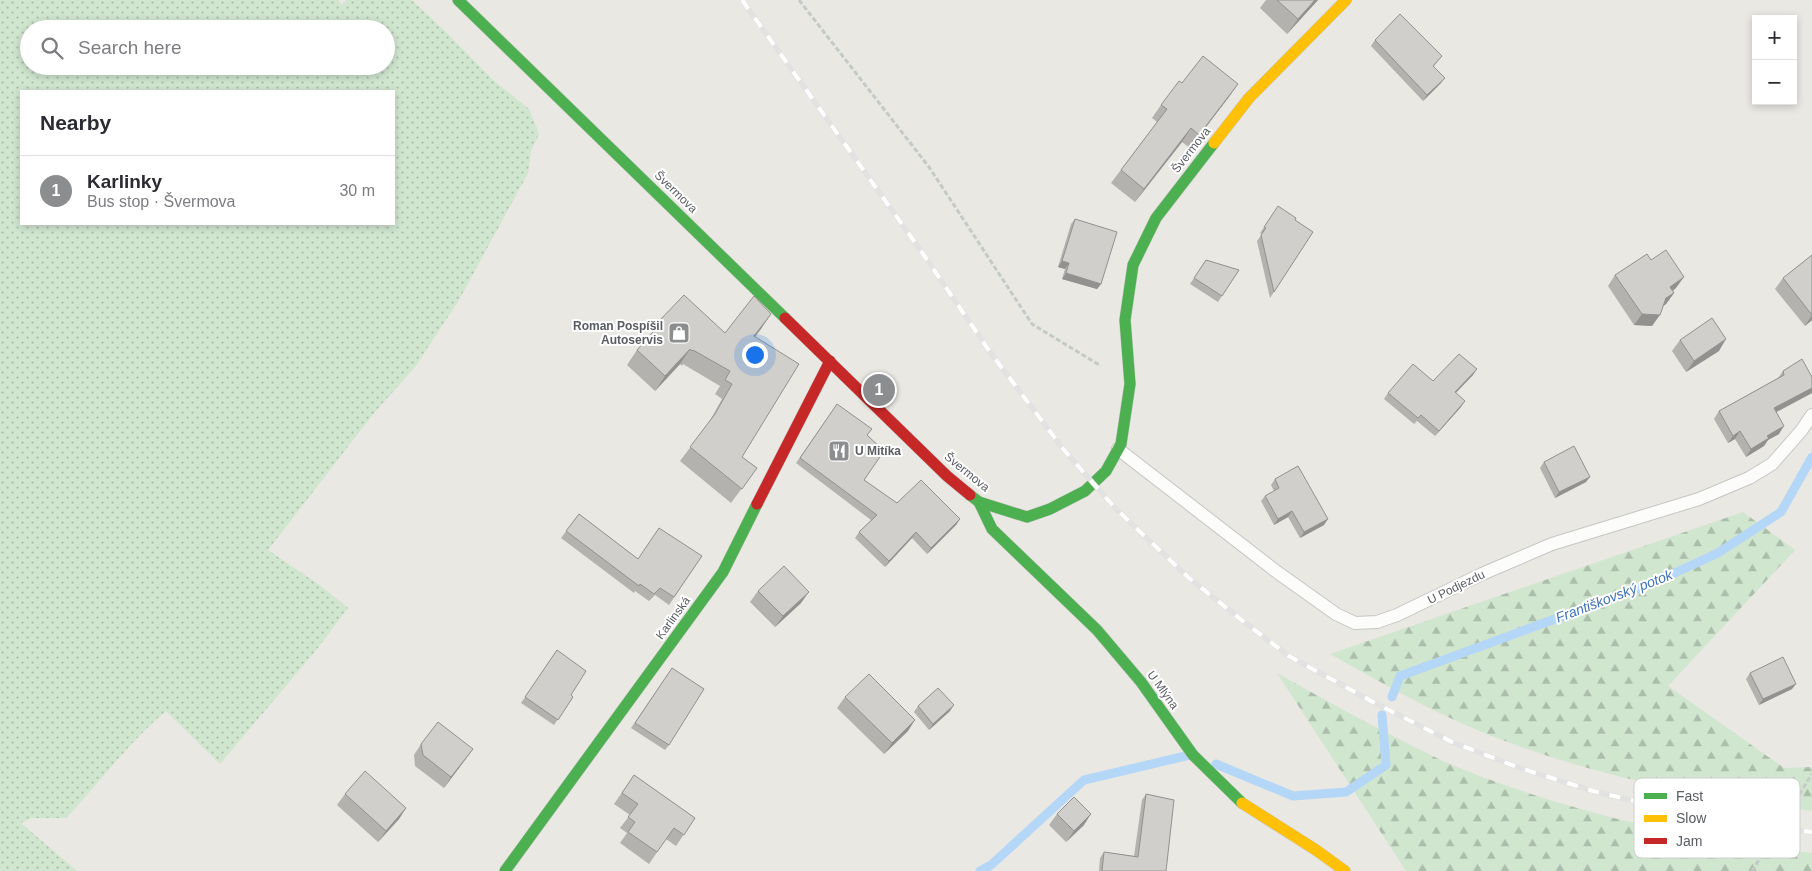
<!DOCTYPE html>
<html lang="en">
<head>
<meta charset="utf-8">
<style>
	:root { --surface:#fff; --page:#f7f7f7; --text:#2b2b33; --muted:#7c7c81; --line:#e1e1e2; --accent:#8b8d8e }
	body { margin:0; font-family:Helvetica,sans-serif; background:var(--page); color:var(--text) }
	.controls { position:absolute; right:15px; top:15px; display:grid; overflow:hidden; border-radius:0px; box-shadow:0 2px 8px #0003 }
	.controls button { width:45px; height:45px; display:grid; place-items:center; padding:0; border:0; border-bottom:1px solid var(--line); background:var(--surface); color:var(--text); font:25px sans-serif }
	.you { position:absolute; left:754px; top:354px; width:18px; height:18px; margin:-12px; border:4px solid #fff; border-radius:50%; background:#1a73e8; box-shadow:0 0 0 8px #1a73e833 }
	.badge { display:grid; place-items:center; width:32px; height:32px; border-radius:50%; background:var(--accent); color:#fff; font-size:16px; font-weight:700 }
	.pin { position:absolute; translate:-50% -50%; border:2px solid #fff; box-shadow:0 1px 5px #0006 }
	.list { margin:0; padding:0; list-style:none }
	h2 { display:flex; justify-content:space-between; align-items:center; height:65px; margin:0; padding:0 20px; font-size:21px }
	h2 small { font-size:16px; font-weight:400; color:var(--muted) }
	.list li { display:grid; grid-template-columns:32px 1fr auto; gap:15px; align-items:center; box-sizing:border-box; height:70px; padding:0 20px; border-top:1px solid var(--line) }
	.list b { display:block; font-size:19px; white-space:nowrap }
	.list p { margin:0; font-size:16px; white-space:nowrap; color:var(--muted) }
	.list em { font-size:16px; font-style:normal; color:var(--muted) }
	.icon { flex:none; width:28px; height:28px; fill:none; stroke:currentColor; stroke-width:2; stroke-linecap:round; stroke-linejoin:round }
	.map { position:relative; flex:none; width:1812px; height:871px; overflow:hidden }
	.search { position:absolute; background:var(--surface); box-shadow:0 2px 8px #0003; left:20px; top:20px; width:375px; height:55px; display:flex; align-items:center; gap:12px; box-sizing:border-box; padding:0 18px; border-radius:28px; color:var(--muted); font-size:19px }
	.panel { position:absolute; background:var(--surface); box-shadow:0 2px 8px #0003; left:20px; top:90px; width:375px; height:135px; border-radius:0px }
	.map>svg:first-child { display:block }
	.grass { fill:url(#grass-dots); fill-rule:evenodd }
	.forest { fill:url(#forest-firs) }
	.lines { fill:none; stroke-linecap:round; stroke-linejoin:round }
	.stream { stroke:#b4d6f7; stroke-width:9 }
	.lane-casing { stroke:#c5c5c4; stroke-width:14 }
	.fast-casing { stroke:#c6c6c5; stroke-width:12 }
	.slow-casing { stroke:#c6c6c5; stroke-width:12 }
	.jam-casing { stroke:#c6c6c5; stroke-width:12 }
	.path { stroke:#c4cac7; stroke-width:3; stroke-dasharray:5 2.5; stroke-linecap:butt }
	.lane { stroke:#fcfcfb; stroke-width:12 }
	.fast { stroke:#4caf50; stroke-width:11 }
	.slow { stroke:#ffc107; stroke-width:11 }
	.jam { stroke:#c62828; stroke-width:11 }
	.rail-casing { stroke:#e1e2e1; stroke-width:5.5 }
	.rail { stroke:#fff; stroke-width:4; stroke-dasharray:11; stroke-linecap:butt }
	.wall { fill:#b3b2af }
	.shaded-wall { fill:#92918f }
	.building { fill:#d0cfcc; stroke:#92918f }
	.labels { text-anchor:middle; stroke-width:4; stroke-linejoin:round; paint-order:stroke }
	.street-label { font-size:12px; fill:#595c61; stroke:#fff }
	.poi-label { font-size:12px; font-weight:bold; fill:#595c61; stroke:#fff; text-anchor:end }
	.water-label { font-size:14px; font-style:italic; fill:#3e73b9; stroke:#fff }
	.key { fill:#fff; stroke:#cdced0; stroke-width:1 }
	.key-label { font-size:14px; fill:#595c61 }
</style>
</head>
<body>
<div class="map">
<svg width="1812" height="871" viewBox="0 0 1812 871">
	<defs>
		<pattern id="grass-dots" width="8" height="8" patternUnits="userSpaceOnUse" patternTransform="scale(1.25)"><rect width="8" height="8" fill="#d0e6cf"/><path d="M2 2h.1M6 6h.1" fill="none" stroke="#acbeab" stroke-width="1.8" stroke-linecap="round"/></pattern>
		<pattern id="forest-firs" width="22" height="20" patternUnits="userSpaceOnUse" patternTransform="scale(1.25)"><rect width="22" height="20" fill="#d0e6cf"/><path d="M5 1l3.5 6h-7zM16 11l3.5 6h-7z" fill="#acbeab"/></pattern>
	</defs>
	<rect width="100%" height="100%" fill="#e9e8e3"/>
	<path class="grass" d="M0,0H338L342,5L346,0H412L448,34L493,80L529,109L539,134L531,151L528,173L459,300L415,367L374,413L268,550L321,586L348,608L317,649L220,764L166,711C128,743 100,782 66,818H31L21,823L77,871H0ZM29,29H386V66H29ZM394,91V224H21V91Z"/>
	<g class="forest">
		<path d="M1743,512L1795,550L1668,686L1784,768L1812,767V811C1693,796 1571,772 1461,723C1416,703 1373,678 1330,654Z"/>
		<path d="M1277,673C1318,696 1359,719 1401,740C1415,747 1430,755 1445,762C1562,811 1686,839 1812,853V871H1406Z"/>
	</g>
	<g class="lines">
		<g class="stream">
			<path d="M1392,697L1400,676L1653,583L1718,553L1781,512L1812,457"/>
			<path d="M1216,764L1293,796L1346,792L1386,765L1382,715"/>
			<path d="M980,871L991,865L1084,780L1190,755"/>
		</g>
		<g class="lane-casing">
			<path id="lane" d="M1118,449L1277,572L1336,614L1355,623L1377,622L1397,615L1482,574L1552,544L1699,499L1749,478L1772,464L1801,431L1812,415"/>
		</g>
		<g class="fast-casing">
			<g id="fast">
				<path d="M458,0L785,318"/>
				<path d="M970,495L979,502L1027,517L1050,509L1085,491L1106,471L1121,444L1130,384L1125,320L1133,265L1156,218L1214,143"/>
				<path d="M979,502L992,529L1097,630L1141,682L1193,755L1242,803"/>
				<path d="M505,871L723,572L757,504"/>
			</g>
		</g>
		<g class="slow-casing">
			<g id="slow">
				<path d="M1214,143L1249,98L1346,0"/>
				<path d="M1242,803L1316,850L1345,871"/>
			</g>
		</g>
		<g class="jam-casing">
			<g id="jam">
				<path d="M785,318L947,476L970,495"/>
				<path d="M757,504L830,361"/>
			</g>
		</g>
		<g class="path">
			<path d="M799,0L929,167L1032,324L1101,366"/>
			<path d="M1752,871L1812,774"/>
		</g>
		<use href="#lane" class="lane"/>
		<use href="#fast" class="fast"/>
		<use href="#slow" class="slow"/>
		<use href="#jam" class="jam"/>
		<g class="rail-casing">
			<path id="rail" d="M742,0L919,248L990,352L1064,450L1115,508L1189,578L1244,622L1289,656L1373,702L1452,742L1520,768L1593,791L1706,818L1812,832"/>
		</g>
		<use href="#rail" class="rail"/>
	</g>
	<g class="wall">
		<path d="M1266,0H1318L1287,34L1260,8Z"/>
		<path d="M1375,40L1442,56L1434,66L1441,83L1423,101L1371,46Z"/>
		<path d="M1182,83L1238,84L1190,148L1182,142L1135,202L1111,183L1157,122L1152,118L1161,105Z"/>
		<path d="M1274,212L1295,220L1313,232L1270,298L1257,241L1262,234L1260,233Z"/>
		<path d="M1075,219L1101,284L1097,289L1062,279L1065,269L1058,267L1071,224Z"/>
		<path d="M1812,255V320L1805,326L1775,289L1783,278Z"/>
		<path d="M1206,260L1239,270L1218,302L1190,284Z"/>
		<path d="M1651,260L1676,288L1673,291L1674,293L1666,304L1663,306L1652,326L1634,325L1608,286L1615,275Z"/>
		<path d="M659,321L725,333L761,329L755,337L742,457L757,468L731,503L680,461L708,424L722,399L715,394L720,386L683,364L682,366L680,364L655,391L627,365L637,350L650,336Z"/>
		<path d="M1680,340L1719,351L1686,372L1672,351Z"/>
		<path d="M1783,371L1812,393L1776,412L1779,434L1768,440L1764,446L1746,457L1735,439L1728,443L1714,419L1719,411L1778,378Z"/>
		<path d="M1473,375L1455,393L1461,407L1435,436L1417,421L1414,424L1384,399L1388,393L1433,381Z"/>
		<path d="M837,404L864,480L897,503L960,519L956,525L927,554L912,538L885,567L855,538L859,532L871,520L796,463Z"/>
		<path d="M1544,462L1586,482L1555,498L1540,468Z"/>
		<path d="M1275,479L1324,525L1300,538L1288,517L1274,525L1261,501L1265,496L1274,491L1271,485Z"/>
		<path d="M579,514L638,559L702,556L669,605L655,595L649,601L635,591L634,593L561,538Z"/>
		<path d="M758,591L801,603L775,627L750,602Z"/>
		<path d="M557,650L571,695L573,697L554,725L521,703Z"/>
		<path d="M672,668L669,745L665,750L631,728Z"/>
		<path d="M1750,673L1792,689L1759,705L1746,679Z"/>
		<path d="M845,697L908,731L884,754L837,708Z"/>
		<path d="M918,706L950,711L929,730L914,712Z"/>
		<path d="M421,744L473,749L444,788L415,766L414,755Z"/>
		<path d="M634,775L695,818L676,846L666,839L649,864L620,843L627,833L620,828L630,815L614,804Z"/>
		<path d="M345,794L406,808L399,819L378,842L337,805Z"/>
		<path d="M1146,794L1166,871H1099L1100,858L1104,852L1134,856L1142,800Z"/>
		<path d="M1057,814L1084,825L1066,842L1049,825Z"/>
	</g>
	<g class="shaded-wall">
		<path d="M1315,0H1318L1287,34L1298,19Z"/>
		<path d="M1445,78L1441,83L1423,101L1427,95Z"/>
		<path d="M1238,84L1229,97L1190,148L1199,135Z"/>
		<path d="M1191,128L1182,142L1135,202L1144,189Z"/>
		<path d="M1062,261L1069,263L1065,269L1058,267Z"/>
		<path d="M1066,273L1101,284L1097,289L1062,279Z"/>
		<path d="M1684,277L1676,288L1662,298L1670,287Z"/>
		<path d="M1674,293L1666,304L1658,310L1666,298Z"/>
		<path d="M771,314L761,329L744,350L754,336Z"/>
		<path d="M1642,314L1660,315L1652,326L1634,325Z"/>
		<path d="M1812,315V320L1805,326Z"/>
		<path d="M1726,339L1719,351L1686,372L1694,361Z"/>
		<path d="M690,349L680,364L655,391L665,376Z"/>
		<path d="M1477,369L1473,375L1451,398L1455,392Z"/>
		<path d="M1812,388V393L1769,416L1774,408Z"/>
		<path d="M1465,401L1461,407L1435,436L1439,431Z"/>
		<path d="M1784,426L1779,434L1768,440L1764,446L1746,457L1751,449L1767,436Z"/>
		<path d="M1740,431L1735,439L1728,443L1733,436Z"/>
		<path d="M1590,477L1586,482L1555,498L1559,492Z"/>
		<path d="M1292,511L1288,517L1274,525L1278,519Z"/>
		<path d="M960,519L956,525L927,554L931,548Z"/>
		<path d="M1328,519L1324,525L1300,538L1304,532Z"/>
		<path d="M916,532L912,538L885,567L889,561Z"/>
		<path d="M809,592L801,603L775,627L783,616Z"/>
		<path d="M1796,684L1792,689L1759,705L1763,699Z"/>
		<path d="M954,705L950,711L929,730L933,724Z"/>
		<path d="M915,720L908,731L884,754L892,743Z"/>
		<path d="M473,749L465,760L444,788L451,777Z"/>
		<path d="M406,808L399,819L378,842L386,831Z"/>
		<path d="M1091,814L1084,825L1066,842L1074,831Z"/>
	</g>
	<g class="building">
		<path d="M1277,0H1315L1298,19Z"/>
		<path d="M1400,14L1442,56L1433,66L1445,78L1427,95L1375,40Z"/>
		<path d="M1203,56L1238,84L1199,135L1191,128L1144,189L1121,170L1167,109L1161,105L1179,81L1182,83Z"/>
		<path d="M1278,206L1296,218L1295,220L1313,232L1274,292L1261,235L1266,228L1264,227Z"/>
		<path d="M1075,219L1117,232L1101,284L1066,273L1069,263L1062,261Z"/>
		<path d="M1666,250L1684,277L1670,287L1674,293L1666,298L1660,315L1642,314L1615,275L1647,254L1651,260Z"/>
		<path d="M1812,255V315L1783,278Z"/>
		<path d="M1206,260L1239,270L1222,296L1194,278Z"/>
		<path d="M684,295L725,333L754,296L771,314L754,336L799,364L742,457L757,468L742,489L690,447L715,414L732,384L725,380L730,371L693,350L692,351L690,349L665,376L637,350L661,323L659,321Z"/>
		<path d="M1712,318L1726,339L1694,361L1680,340Z"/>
		<path d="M1459,354L1477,369L1455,392L1465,401L1439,431L1421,415L1418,418L1388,393L1413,364L1433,381Z"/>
		<path d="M1802,359L1812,377V388L1774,408L1784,426L1767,436L1769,438L1751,449L1740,431L1733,436L1719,411L1784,375L1783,371Z"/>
		<path d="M837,404L872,429L867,435L884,451L864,480L897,503L921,480L960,519L931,548L916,532L889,561L859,532L877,515L800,458Z"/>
		<path d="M1574,446L1590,477L1559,492L1544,462Z"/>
		<path d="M1298,466L1328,519L1304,532L1292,511L1278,519L1265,496L1279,488L1275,479Z"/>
		<path d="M579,514L638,559L659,528L702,556L674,597L660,588L654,594L640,584L639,586L566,531Z"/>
		<path d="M784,566L809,592L783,616L758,591Z"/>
		<path d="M557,650L586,671L571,695L573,697L558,720L525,697Z"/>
		<path d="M1783,657L1796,684L1763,699L1750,673Z"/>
		<path d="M672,668L704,689L669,745L635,723Z"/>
		<path d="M869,674L915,720L892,743L845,697Z"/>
		<path d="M938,688L954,705L933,724L918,706Z"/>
		<path d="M438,722L473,749L451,777L423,755L421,744Z"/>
		<path d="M365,771L406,808L386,831L345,794Z"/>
		<path d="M634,775L695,818L684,835L674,828L657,852L628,832L635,822L628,817L638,804L622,793Z"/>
		<path d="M1146,794L1174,800L1166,871H1102L1104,852L1138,857Z"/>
		<path d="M1074,797L1091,814L1074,831L1057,814Z"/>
	</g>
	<defs>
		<g id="shop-square" transform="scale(1.125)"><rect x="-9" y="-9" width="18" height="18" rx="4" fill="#8b8d8e" stroke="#fff"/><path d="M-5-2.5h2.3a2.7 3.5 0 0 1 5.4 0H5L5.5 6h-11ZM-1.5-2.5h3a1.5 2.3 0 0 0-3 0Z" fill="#fff"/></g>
		<g id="restaurant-square" transform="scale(1.125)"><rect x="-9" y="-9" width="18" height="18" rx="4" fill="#8b8d8e" stroke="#fff"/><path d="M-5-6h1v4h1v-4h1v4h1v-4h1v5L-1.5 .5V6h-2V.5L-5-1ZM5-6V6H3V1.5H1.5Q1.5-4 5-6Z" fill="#fff"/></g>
	</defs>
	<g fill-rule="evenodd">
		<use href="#shop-square" x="679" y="333"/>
		<use href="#restaurant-square" x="839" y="451"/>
	</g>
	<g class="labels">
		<g class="street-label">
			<text transform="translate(1191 150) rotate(-52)" y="4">Švermova</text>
			<text transform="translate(676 192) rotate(44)" y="4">Švermova</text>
			<text transform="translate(967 472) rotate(39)" y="4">Švermova</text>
			<text transform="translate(1456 587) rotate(-26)" y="4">U Podjezdu</text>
			<text transform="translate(673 618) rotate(-54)" y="4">Karlinská</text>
			<text transform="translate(1163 690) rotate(54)" y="4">U Mlýna</text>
		</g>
		<g class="poi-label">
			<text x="663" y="330">Roman Pospíšil<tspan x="663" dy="14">Autoservis</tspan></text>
			<text x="855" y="455" text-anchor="start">U Mitíka</text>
		</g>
		<g class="water-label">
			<text transform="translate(1614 596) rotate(-21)" y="5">Františkovský potok</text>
		</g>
	</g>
	<rect x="1634" y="778" width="166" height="80" rx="8" class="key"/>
	<rect x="1644" y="793" width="23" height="6" fill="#4caf50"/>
	<rect x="1644" y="815" width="23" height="7" fill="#ffc107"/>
	<rect x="1644" y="838" width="23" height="6" fill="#c62828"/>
	<g class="key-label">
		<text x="1676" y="801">Fast</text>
		<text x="1676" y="823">Slow</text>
		<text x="1676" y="846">Jam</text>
	</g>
</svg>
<div class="controls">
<button>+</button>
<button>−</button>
</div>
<div class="you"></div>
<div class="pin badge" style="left:879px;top:390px">1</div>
<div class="search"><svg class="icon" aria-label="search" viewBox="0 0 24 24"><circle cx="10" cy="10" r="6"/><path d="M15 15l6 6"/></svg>Search here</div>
<section class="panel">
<h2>Nearby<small></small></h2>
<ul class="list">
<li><span class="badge">1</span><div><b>Karlinky</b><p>Bus stop · Švermova</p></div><em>30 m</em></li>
</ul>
</section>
</div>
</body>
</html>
